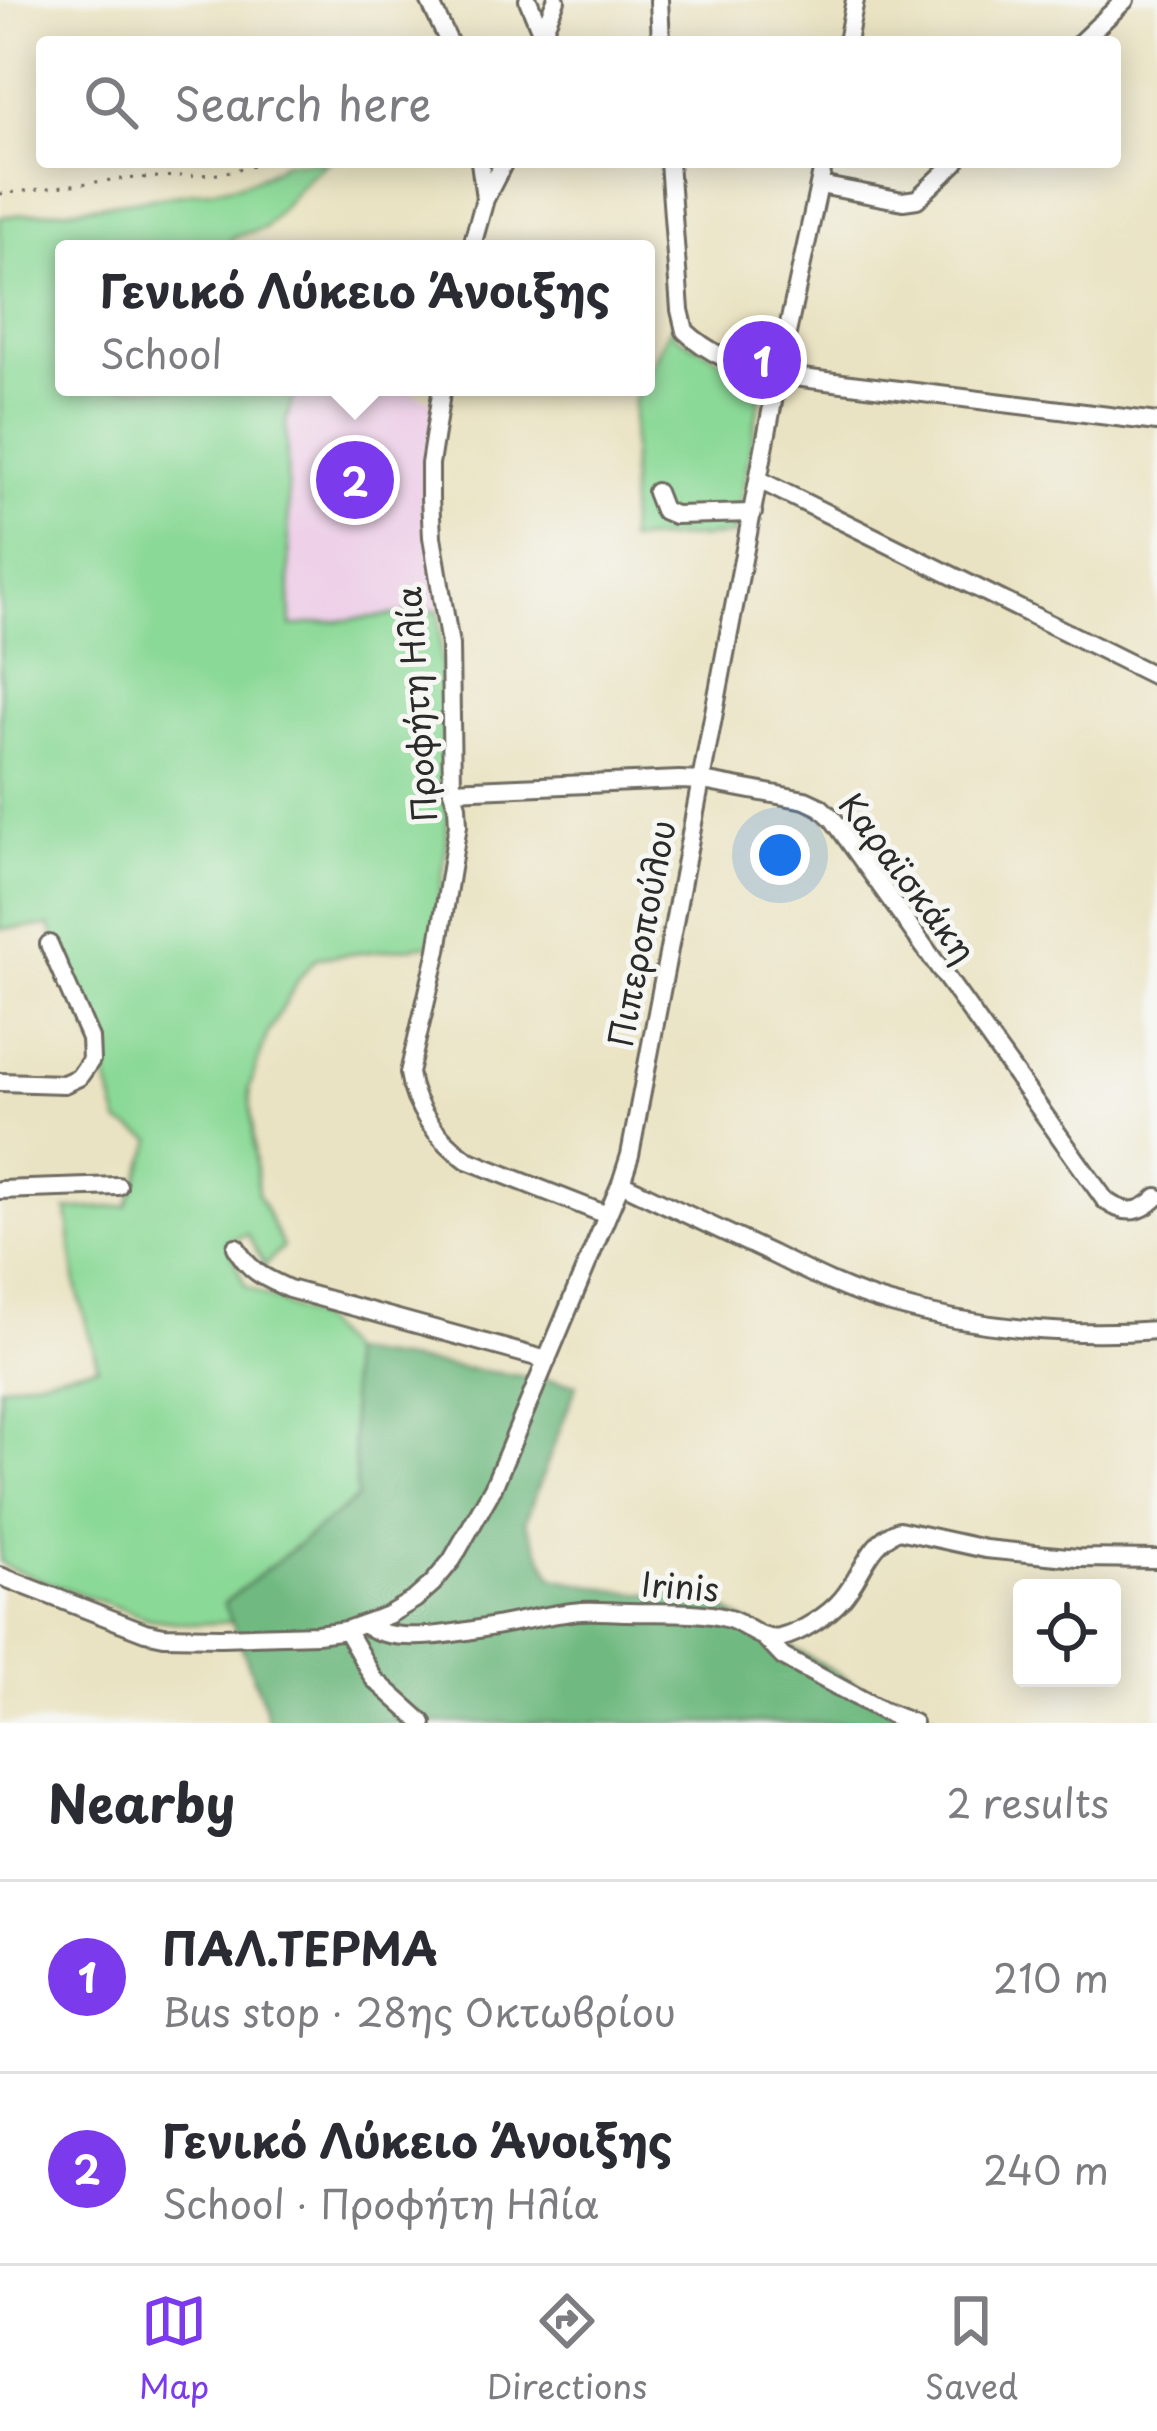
<!DOCTYPE html>
<html lang="en">
<head>
<meta charset="utf-8">
<style>
	:root { --surface:#fff; --page:#f7f7f7; --text:#2b2b33; --muted:#7c7c81; --line:#e1e1e2; --accent:#7c3aed }
	body { margin:0; font-family:"Playpen Sans",sans-serif; background:var(--page); color:var(--text) }
	.controls { position:absolute; right:36px; bottom:36px; display:grid; overflow:hidden; border-radius:12px; box-shadow:0 6px 30px #0003 }
	.controls button { width:108px; height:108px; display:grid; place-items:center; padding:0; border:0; border-bottom:3px solid var(--line); background:var(--surface); color:var(--text); font:60px sans-serif }
	.you { position:absolute; left:780px; top:855px; width:42px; height:42px; margin:-30px; border:9px solid #fff; border-radius:50%; background:#1a73e8; box-shadow:0 0 0 18px #1a73e833 }
	.badge { display:grid; place-items:center; width:78px; height:78px; border-radius:50%; background:var(--accent); color:#fff; font-size:39px; font-weight:700 }
	.pin { position:absolute; translate:-50% -50%; border:6px solid #fff; box-shadow:0 3px 12px #0006 }
	.popup { position:absolute; left:55px; top:240px; width:600px; height:156px; box-sizing:border-box; display:grid; place-content:center; border-radius:12px; background:var(--surface); filter:drop-shadow(0 3px 9px #0005); font-size:39px; white-space:nowrap; color:var(--muted) }
	.popup b { font-size:45px; color:var(--text) }
	.popup::after { content:''; position:absolute; left:50%; top:100%; margin-left:-24px; border:24px solid transparent; border-top-color:var(--surface) }
	.list { margin:0; padding:0; list-style:none }
	h2 { display:flex; justify-content:space-between; align-items:center; height:156px; margin:0; padding:0 48px; font-size:51px }
	h2 small { font-size:39px; font-weight:400; color:var(--muted) }
	.list li { display:grid; grid-template-columns:78px 1fr auto; gap:36px; align-items:center; box-sizing:border-box; height:192px; padding:0 48px; border-top:3px solid var(--line) }
	.list b { display:block; font-size:45px; white-space:nowrap }
	.list p { margin:0; font-size:39px; white-space:nowrap; color:var(--muted) }
	.list em { font-size:39px; font-style:normal; color:var(--muted) }
	.icon { flex:none; width:66px; height:66px; fill:none; stroke:currentColor; stroke-width:2; stroke-linecap:round; stroke-linejoin:round }
	.map { position:relative; flex:none; width:1157px; height:1723px; overflow:hidden }
	.search { position:absolute; background:var(--surface); box-shadow:0 6px 30px #0003; left:36px; right:36px; top:36px; height:132px; display:flex; align-items:center; gap:30px; box-sizing:border-box; padding:0 42px; border-radius:12px; color:var(--muted); font-size:45px }
	.sheet { height:540px; background:var(--surface) }
	nav { display:flex; justify-content:space-around; align-items:center; box-sizing:border-box; height:168px; border-top:3px solid var(--line); background:var(--surface); font-size:33px; color:var(--muted) }
	nav a { display:grid; justify-items:center; gap:6px }
	nav .on { color:var(--accent) }
	.map>svg:first-child { display:block }
	.built { fill:#eed0e8 }
	.green { fill:#8bd997; stroke:#5b8261; stroke-width:3 }
	.forest { fill:#70b980; stroke:#4e7256; stroke-width:3 }
	.lines { fill:none; stroke-linecap:round; stroke-linejoin:round }
	.minor-casing { stroke:#6e6b60; stroke-width:22 }
	.path { stroke:#6e6b60; stroke-width:3; stroke-dasharray:3 9; stroke-linecap:butt }
	.minor { stroke:#fff; stroke-width:16 }
	.labels { text-anchor:middle; stroke-width:10; stroke-linejoin:round; paint-order:stroke }
	.street-label { font-size:33px; fill:#2b2b2b; stroke:#f6f6f2 }
</style>
</head>
<body>
<div class="map">
<svg width="1157" height="1723" viewBox="0 0 1157 1723">
	<rect width="100%" height="100%" fill="#f6f6f2"/>
	<filter id="ink" filterUnits="userSpaceOnUse"><feTurbulence type="fractalNoise" baseFrequency=".00833" numOctaves="2"/><feDisplacementMap in="SourceGraphic" scale="24" xChannelSelector="R" yChannelSelector="G"/><feConvolveMatrix kernelMatrix="1 2 1 2 8 2 1 2 1" color-interpolation-filters="sRGB"/></filter>
	<filter id="wash" filterUnits="userSpaceOnUse"><feTurbulence type="fractalNoise" baseFrequency=".004" numOctaves="4" result="noise"/><feDisplacementMap in="SourceGraphic" scale="48" xChannelSelector="R" yChannelSelector="G"/><feGaussianBlur stdDeviation="2.7" result="paint"/><feColorMatrix in="noise" values="0 0 0 0 0 0 0 0 0 0 0 0 0 0 0 0 0 1.4 0 .05"/><feComposite in="paint" operator="in"/></filter>
	<g filter="url(#wash)">
		<rect width="100%" height="100%" fill="#eae3c3"/>
		<path class="built" d="M296,387H398L433,402L439,610L291,627L286,422Z"/>
		<g class="green">
			<path d="M285,162H328L309,177L265,228L233,237L227,249H64V387H296L286,422L291,626L439,610L445,785C453,838 439,893 431,945L317,958L300,977L267,1035L249,1088L258,1194L283,1247L265,1266L247,1234L227,1242L245,1286L319,1321L347,1352L357,1498L225,1602L232,1622L193,1624L149,1619L9,1568L0,1562V1386L98,1366L76,1286L67,1210L127,1206L153,1140L119,1123L104,1067L50,926L0,929V217C56,211 113,204 169,196C206,190 255,188 285,162Z"/>
			<path d="M673,323L676,336L763,381L734,535L628,541L634,400L641,387H646V376Z"/>
		</g>
		<path class="forest" d="M347,1352L577,1384L525,1522L553,1578L623,1592L706,1599L867,1690L951,1723H268L263,1700L224,1603L357,1498Z"/>
	</g>
	<g filter="url(#ink)">
		<g class="lines">
			<g class="minor-casing">
				<g id="minor">
					<path d="M429,0L449,42"/>
					<path d="M528,0L542,34L541,42"/>
					<path d="M659,0L661,42"/>
					<path d="M542,34L556,0"/>
					<path d="M847,42L855,0"/>
					<path d="M1081,42L1125,0"/>
					<path d="M480,162L485,198"/>
					<path d="M669,162L680,310L685,331C711,356 743,368 778,375L1157,422"/>
					<path d="M820,185L903,201L917,199L956,162"/>
					<path d="M471,249L485,199L504,162"/>
					<path d="M442,387L430,464V498L432,537L450,645L452,790L457,806L458,825L438,950L409,1073C414,1109 438,1139 467,1160L607,1215"/>
					<path d="M759,480L1157,677"/>
					<path d="M656,492L663,510L675,515L753,513"/>
					<path d="M452,790L679,780L703,781L805,800L820,807L833,819L1105,1200C1124,1215 1140,1214 1157,1197"/>
					<path d="M0,1082L64,1084L79,1077L91,1060L90,1038L49,944"/>
					<path d="M621,1183C671,1207 722,1231 772,1254C810,1273 850,1293 891,1304C974,1328 1071,1337 1157,1330"/>
					<path d="M0,1190L118,1186"/>
					<path d="M236,1247C248,1271 265,1278 289,1289L547,1360"/>
					<path d="M0,1576L145,1632L164,1636L220,1637L317,1634L346,1630L388,1615L415,1599L433,1583L452,1560L493,1488L621,1183L630,1155L778,375L824,162"/>
					<path d="M365,1625C410,1656 527,1614 582,1611C597,1610 612,1612 628,1612C660,1613 698,1610 729,1619C746,1624 761,1642 780,1638C800,1633 829,1615 842,1599C863,1575 868,1542 899,1530L985,1549L1078,1558L1157,1559"/>
					<path d="M346,1630L374,1679L423,1723"/>
					<path d="M765,1638L783,1657L883,1711L913,1723"/>
				</g>
			</g>
			<path class="path" d="M0,194L120,179L218,174L267,162"/>
			<use href="#minor" class="minor"/>
		</g>
	</g>
	<g class="labels">
		<g class="street-label">
			<text transform="translate(417 704) rotate(-94)" y="12">Προφήτη Ηλία</text>
			<text transform="translate(907 878) rotate(53)" y="12">Καραϊσκάκη</text>
			<text transform="translate(642 934) rotate(-79)" y="12">Πιπεροπούλου</text>
			<text transform="translate(680 1587) rotate(4)" y="12">Irinis</text>
		</g>
	</g>
</svg>
<div class="controls">
<button><svg class="icon" aria-label="locate" viewBox="0 0 24 24"><circle cx="12" cy="12" r="6"/><path d="M12 2v4M12 18v4M2 12h4M18 12h4"/></svg></button>
</div>
<div class="you"></div>
<div class="pin badge" style="left:762px;top:360px">1</div>
<div class="pin badge" style="left:355px;top:480px">2</div>
<div class="popup"><b>Γενικό Λύκειο Άνοιξης</b>School</div>
<div class="search"><svg class="icon" aria-label="search" viewBox="0 0 24 24"><circle cx="10" cy="10" r="6"/><path d="M15 15l6 6"/></svg>Search here</div>
</div>
<section class="sheet">
<h2>Nearby<small>2 results</small></h2>
<ul class="list">
<li><span class="badge">1</span><div><b>ΠΑΛ.ΤΕΡΜΑ</b><p>Bus stop · 28ης Οκτωβρίου</p></div><em>210 m</em></li>
<li><span class="badge">2</span><div><b>Γενικό Λύκειο Άνοιξης</b><p>School · Προφήτη Ηλία</p></div><em>240 m</em></li>
</ul>
</section>
<nav>
<a class="on"><svg class="icon" aria-label="map" viewBox="0 0 24 24"><path d="M3 6l6-2 6 2 6-2v14l-6 2-6-2-6 2zM9 4v14M15 6v14"/></svg>Map</a>
<a><svg class="icon" aria-label="directions" viewBox="0 0 24 24"><path d="M12 3l9 9-9 9-9-9zM9 14v-3h6M13 9l2 2-2 2"/></svg>Directions</a>
<a><svg class="icon" aria-label="saved" viewBox="0 0 24 24"><path d="M7 4h10v16l-5-4-5 4z"/></svg>Saved</a>
</nav>
</body>
</html>
